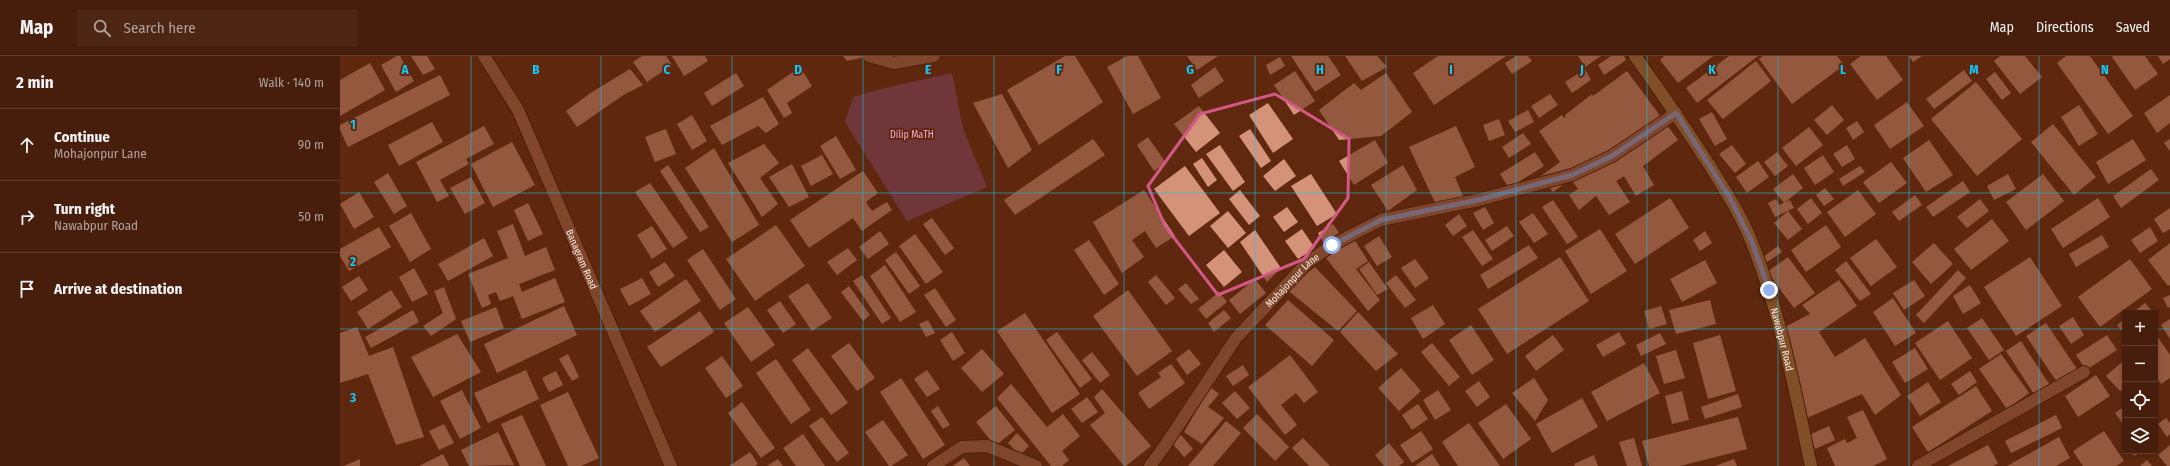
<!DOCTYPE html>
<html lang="en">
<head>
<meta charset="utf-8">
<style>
	:root { --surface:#471e0b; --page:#4e2714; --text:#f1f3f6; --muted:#b0a29d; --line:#5f3c2c }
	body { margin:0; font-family:"Fira Sans Condensed",sans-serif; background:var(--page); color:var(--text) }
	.controls { position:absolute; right:12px; bottom:12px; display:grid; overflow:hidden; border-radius:0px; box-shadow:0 2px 6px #0003 }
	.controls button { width:36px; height:36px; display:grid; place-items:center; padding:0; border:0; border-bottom:1px solid var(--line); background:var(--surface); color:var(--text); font:20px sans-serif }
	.stop { position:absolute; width:12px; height:12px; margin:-9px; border:3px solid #95b2f1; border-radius:50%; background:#fff }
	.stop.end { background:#95b2f1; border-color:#fff; box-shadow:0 1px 4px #0008 }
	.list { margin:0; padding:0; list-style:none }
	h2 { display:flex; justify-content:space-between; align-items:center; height:52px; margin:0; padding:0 16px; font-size:17px }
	h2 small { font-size:13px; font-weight:400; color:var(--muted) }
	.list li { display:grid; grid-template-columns:26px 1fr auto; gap:12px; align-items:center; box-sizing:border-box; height:72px; padding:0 16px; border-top:1px solid var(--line) }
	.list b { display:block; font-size:15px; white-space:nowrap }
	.list p { margin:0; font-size:13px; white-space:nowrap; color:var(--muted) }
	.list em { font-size:13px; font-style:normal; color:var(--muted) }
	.icon { flex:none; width:22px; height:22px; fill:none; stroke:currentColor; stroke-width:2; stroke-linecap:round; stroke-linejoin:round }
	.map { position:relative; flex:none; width:1830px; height:410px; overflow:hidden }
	header { display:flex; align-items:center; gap:24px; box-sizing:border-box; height:56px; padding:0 20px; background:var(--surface); border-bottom:1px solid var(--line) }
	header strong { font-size:19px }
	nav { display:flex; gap:22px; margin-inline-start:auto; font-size:14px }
	.search { width:280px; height:36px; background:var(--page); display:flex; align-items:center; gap:10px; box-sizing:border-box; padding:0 14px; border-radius:0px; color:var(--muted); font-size:15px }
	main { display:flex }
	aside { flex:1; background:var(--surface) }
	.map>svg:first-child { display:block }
	.green { fill:#854b6f }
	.building { fill:#d49378 }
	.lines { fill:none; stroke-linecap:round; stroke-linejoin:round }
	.street-casing { stroke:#3c1302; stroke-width:14 }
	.secondary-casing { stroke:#3c1302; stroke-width:14 }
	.street { stroke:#a76a50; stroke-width:12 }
	.secondary { stroke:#ac7e45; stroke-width:12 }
	.route { stroke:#95b2f1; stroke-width:5 }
	.marked { fill:none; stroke:#d45885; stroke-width:3; stroke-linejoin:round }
	.grid { fill:none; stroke:#0fcafa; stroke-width:1; stroke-opacity:0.55 }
	.labels { text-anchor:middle; stroke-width:4; stroke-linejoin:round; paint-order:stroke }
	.park-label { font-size:10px; fill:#f5aad7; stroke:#5f280f }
	.street-label { font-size:10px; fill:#fdeee8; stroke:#5f280f }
	.grid-label { font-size:13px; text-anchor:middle; font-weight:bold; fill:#0fcafa; stroke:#5f280f; stroke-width:4; stroke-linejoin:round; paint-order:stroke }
</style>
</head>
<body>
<header>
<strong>Map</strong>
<div class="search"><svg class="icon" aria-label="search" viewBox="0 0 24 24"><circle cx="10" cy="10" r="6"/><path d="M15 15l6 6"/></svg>Search here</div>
<nav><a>Map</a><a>Directions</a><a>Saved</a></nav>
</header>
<main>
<aside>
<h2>2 min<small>Walk · 140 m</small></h2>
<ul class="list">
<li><svg class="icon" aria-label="ahead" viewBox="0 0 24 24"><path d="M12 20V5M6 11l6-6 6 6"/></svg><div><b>Continue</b><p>Mohajonpur Lane</p></div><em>90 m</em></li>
<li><svg class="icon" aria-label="right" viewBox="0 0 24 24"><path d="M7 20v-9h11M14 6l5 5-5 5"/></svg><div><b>Turn right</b><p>Nawabpur Road</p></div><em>50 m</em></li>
<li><svg class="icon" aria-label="arrive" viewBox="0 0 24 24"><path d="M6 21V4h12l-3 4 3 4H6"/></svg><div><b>Arrive at destination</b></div></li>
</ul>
</aside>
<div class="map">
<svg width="1830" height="410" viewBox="0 0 1830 410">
	<rect width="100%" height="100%" fill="#5f280f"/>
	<path class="green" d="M612,17L623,73L647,131L567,165L505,66L513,41L541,33Z"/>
	<g class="building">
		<path d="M57,0H60L74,25L56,36L41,9Z"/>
		<path d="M71,0H87L95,13L83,19Z"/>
		<path d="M302,0H326L332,9L307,26L293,6Z"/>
		<path d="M332,0H365L368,5L344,20Z"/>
		<path d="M503,0H525V1L507,5Z"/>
		<path d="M725,0H735L763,46L699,89L667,34Z"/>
		<path d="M787,0H798L821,42L793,58L767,11Z"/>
		<path d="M847,0H878L857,14Z"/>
		<path d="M951,0H988L1001,19L975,36Z"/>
		<path d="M1005,0H1037L1047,11L1022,25Z"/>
		<path d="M1098,0H1166L1094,49L1073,17Z"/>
		<path d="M1176,0H1188L1192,5L1172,18L1165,7Z"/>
		<path d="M1238,0H1261L1245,11Z"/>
		<path d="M1271,0H1284L1286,4L1264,19L1258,9Z"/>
		<path d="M1324,0H1373L1338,27L1320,4Z"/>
		<path d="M1389,0H1418L1357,47L1346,32Z"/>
		<path d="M1423,0H1497L1504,9L1452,48L1419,3Z"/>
		<path d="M1521,0H1546L1563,24L1537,44L1510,8Z"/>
		<path d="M1569,0H1582L1573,6Z"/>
		<path d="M1660,0H1685L1702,21L1680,38L1654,5Z"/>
		<path d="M1726,0H1750L1793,60L1768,78L1717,7Z"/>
		<path d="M1774,0H1805L1818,18L1795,34L1772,1Z"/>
		<path d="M1818,0H1830V3L1823,8Z"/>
		<path d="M940,1L945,10L930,19L926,9Z"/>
		<path d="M1416,5L1431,25L1383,63L1367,44Z"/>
		<path d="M30,7L45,34L0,60V24Z"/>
		<path d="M460,11L472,30L447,47L452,57L444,62L427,34Z"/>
		<path d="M875,11L884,25L859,42L851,29Z"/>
		<path d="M290,13L303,29L285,38L237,71L226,55L252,36Z"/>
		<path d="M1245,13L1251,24L1232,37L1225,26Z"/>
		<path d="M1624,14L1632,25L1594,53L1586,43Z"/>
		<path d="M955,15L975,45L954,59L934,29Z"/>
		<path d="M1287,15L1338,84L1303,110L1314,129L1296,140L1284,120L1276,125L1290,146L1269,159L1256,140L1239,154L1229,139L1238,133L1231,123L1213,136L1201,120L1220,106L1199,75L1222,59L1224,62L1226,60L1225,59L1252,38L1253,40Z"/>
		<path d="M1655,16L1671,37L1662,44L1646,23Z"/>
		<path d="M396,17L404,30L372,50L364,37Z"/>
		<path d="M1046,17L1072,56L1041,80L999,84L979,54L1014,27L1021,34Z"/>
		<path d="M100,19L110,39L8,91L0,74V69Z"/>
		<path d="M1636,26L1682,83L1637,120L1591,63Z"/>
		<path d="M662,38L692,94L668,112L633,47Z"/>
		<path d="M1210,38L1218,49L1199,62L1191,50Z"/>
		<path d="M1830,39V67L1817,77L1804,57Z"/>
		<path d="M423,41L439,68L426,77L418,70L382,89L370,70Z"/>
		<path d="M1567,46L1584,70L1550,93L1534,69Z"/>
		<path d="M928,47L953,83L933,97L909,59Z"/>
		<path d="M1492,49L1504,64L1487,79L1474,64Z"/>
		<path d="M1739,49L1758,78L1739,90L1721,61Z"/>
		<path d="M859,50L880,77L856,96L834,68Z"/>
		<path d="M1188,54L1194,66L1175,76L1168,65Z"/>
		<path d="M1372,56L1387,83L1375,90L1359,63Z"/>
		<path d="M352,59L367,85L352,94L337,68Z"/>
		<path d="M1159,63L1165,79L1149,85L1143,69Z"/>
		<path d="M1517,65L1524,76L1513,84L1506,72Z"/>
		<path d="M92,66L103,86L59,110L48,89Z"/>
		<path d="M1713,68L1756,121L1734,139L1691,86Z"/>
		<path d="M144,70L154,88L126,103L129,108L100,124L109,140L97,146L76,106Z"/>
		<path d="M1116,70L1135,111L1115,121L1124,142L1097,151L1069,91Z"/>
		<path d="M1469,71L1483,89L1456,110L1442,92Z"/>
		<path d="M326,73L336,98L315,106L305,81Z"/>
		<path d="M910,73L931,105L921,112L899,80Z"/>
		<path d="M1183,77L1191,88L1169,102L1162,91Z"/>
		<path d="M496,80L516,114L500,123L480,90Z"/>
		<path d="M808,81L826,107L814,115L797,89Z"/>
		<path d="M753,83L765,99L675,159L664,144Z"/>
		<path d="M1793,83L1806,104L1768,128L1756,106Z"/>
		<path d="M1830,83V95L1824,87Z"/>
		<path d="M1035,84L1048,107L1014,129L999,105Z"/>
		<path d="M1589,84L1613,119L1586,136L1563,102Z"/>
		<path d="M172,86L195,129L153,151L131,108Z"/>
		<path d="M424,88L439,107L420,122L438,148L422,161L388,107Z"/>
		<path d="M880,89L905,126L893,135L866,98Z"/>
		<path d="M1392,89L1406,108L1395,117L1379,98Z"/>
		<path d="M1507,89L1515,103L1502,111L1493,98Z"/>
		<path d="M374,92L419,169L392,186L345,112Z"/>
		<path d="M1195,96L1204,110L1169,132L1160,118Z"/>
		<path d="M1437,96L1448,110L1435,120L1424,106Z"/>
		<path d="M482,99L493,118L471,130L461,110Z"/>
		<path d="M1483,99L1494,116L1475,129L1464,112Z"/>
		<path d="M862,102L877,124L868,131L853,108Z"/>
		<path d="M944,103L956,120L935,135L923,120Z"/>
		<path d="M1418,105L1429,121L1407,137L1396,121Z"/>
		<path d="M1551,106L1567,127L1539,147L1523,126Z"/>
		<path d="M452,108L469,141L449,151L429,121Z"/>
		<path d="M328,109L369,171L360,176L320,115Z"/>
		<path d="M1063,109L1077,134L1048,155L1031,129Z"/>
		<path d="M845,110L880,157L849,180L814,133Z"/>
		<path d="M1520,110L1525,116L1503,130L1499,123Z"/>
		<path d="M1811,113L1819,124L1781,152L1773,140Z"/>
		<path d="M523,115L538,137L526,146L532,155L547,146L552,154L522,175L513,162L469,192L450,164Z"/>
		<path d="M48,117L67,150L54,158L34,126Z"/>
		<path d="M971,118L997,158L977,170L951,130Z"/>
		<path d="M1453,118L1463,132L1444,147L1433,133Z"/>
		<path d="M1668,118L1676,133L1654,144L1647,130Z"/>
		<path d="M1703,118L1724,145L1686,174L1666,146Z"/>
		<path d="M131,121L145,147L125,158L110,132Z"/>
		<path d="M1623,125L1630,136L1593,161L1586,151Z"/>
		<path d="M310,127L348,182L333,192L295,136Z"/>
		<path d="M1485,132L1494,143L1484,150L1476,139Z"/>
		<path d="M804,134L835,180L816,192L805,175L792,184L804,201L782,217L753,166Z"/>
		<path d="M900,134L920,160L909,169L889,143Z"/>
		<path d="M1518,134L1536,158L1505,181L1487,156Z"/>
		<path d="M19,136L34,161L14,173L0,148Z"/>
		<path d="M1575,139L1582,149L1559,165L1552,156Z"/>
		<path d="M1330,142L1349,172L1295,208L1275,178Z"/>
		<path d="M1471,142L1482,157L1468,168L1457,153Z"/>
		<path d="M1758,142L1770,161L1723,192L1711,173Z"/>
		<path d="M1436,143L1439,149L1450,144L1454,152L1435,161L1428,147Z"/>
		<path d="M1640,143L1649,155L1627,172L1617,161Z"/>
		<path d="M1213,144L1238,181L1227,188L1202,151Z"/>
		<path d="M188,147L203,178L188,185L174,154Z"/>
		<path d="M947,151L958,166L944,176L933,161Z"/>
		<path d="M1145,151L1154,167L1143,174L1133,157Z"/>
		<path d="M1830,152V173L1823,177L1814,163Z"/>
		<path d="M888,155L906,177L888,192L870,170Z"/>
		<path d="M1448,155L1462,173L1448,184L1434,167Z"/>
		<path d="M71,157L91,193L70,206L49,170Z"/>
		<path d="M1193,157L1208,178L1194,187L1179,166Z"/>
		<path d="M1119,158L1127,170L1113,180L1105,169Z"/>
		<path d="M592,162L614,192L605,199L583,168Z"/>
		<path d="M1652,163L1669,185L1631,214L1614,193Z"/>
		<path d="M173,168L185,200L206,191L215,214L179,228L182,236L215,222L225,246L182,263L173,240L160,245L156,236L148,239L151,248L142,252L128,218L168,202L157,175Z"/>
		<path d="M993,168L999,177L983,186L978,177Z"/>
		<path d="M436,169L465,210L415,245L386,203Z"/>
		<path d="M1486,169L1501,191L1466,216L1451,194Z"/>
		<path d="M312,170L327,193L312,203L297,179Z"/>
		<path d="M1167,170L1174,180L1152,195L1145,184Z"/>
		<path d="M39,171L51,191L9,215L0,200V193Z"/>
		<path d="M1810,171L1818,185L1800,197L1791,184Z"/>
		<path d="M962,173L975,192L958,203L945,185Z"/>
		<path d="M1260,173L1287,215L1251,238L1225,195Z"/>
		<path d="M915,174L941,212L927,226L900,186Z"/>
		<path d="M1133,174L1153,203L1142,210L1122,181Z"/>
		<path d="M540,175L549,188L528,203L519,191Z"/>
		<path d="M1365,175L1372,187L1360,195L1353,184Z"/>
		<path d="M575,178L603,216L586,228L559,190Z"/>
		<path d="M1762,179L1769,191L1736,211L1729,198Z"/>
		<path d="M1039,180L1052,201L1037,210L1024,190Z"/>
		<path d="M144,182L153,200L108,225L98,208Z"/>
		<path d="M1014,183L1028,205L1016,213L1040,244L1028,255L986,202Z"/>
		<path d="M1536,183L1557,211L1531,230L1510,202Z"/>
		<path d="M749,184L779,228L764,239L734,194Z"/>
		<path d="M1594,187L1613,208L1591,228L1572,206Z"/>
		<path d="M1830,187V229L1828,230L1808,204Z"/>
		<path d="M1189,189L1198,202L1148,233L1140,219Z"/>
		<path d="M1438,190L1442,196L1427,206L1423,201Z"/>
		<path d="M508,192L517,204L497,219L487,206Z"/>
		<path d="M363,193L396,243L380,254L347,204Z"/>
		<path d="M884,194L902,216L884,231L866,209Z"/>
		<path d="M556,196L580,230L569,238L545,204Z"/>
		<path d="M1220,201L1249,245L1167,298L1138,253Z"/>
		<path d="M1448,201L1475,237L1454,252L1427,216Z"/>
		<path d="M1690,201L1722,250L1676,280L1644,231Z"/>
		<path d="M1075,203L1089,222L1075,232L1061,212Z"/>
		<path d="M1790,203L1812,233L1760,271L1738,241Z"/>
		<path d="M1365,204L1377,227L1342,246L1330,223Z"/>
		<path d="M1506,205L1531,238L1520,245L1495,214Z"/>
		<path d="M325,206L335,220L318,231L309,216Z"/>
		<path d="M1029,206L1048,233L1037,239L1019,213Z"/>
		<path d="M545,209L576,256L560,266L530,220Z"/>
		<path d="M975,211L1017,255L998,275L946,233Z"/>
		<path d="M74,212L88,238L72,246L59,221Z"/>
		<path d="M1618,214L1626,222L1584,267L1576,259Z"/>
		<path d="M522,219L551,262L542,268L513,225Z"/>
		<path d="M816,219L835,242L826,249L808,226Z"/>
		<path d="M1056,219L1076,244L1065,252L1046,227Z"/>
		<path d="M19,220L28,234L11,245L2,231Z"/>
		<path d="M302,222L311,238L289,250L280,233Z"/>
		<path d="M346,223L361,245L315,276L300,255Z"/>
		<path d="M915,223L926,237L900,258L889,244Z"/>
		<path d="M1499,224L1517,250L1479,276L1495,301L1525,282L1561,339L1535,359L1522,338L1462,364L1445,271L1470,258L1462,249Z"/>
		<path d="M1574,224L1585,240L1564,254L1553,237Z"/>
		<path d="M468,227L492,262L472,275L448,240Z"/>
		<path d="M846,227L859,243L851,248L838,233Z"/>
		<path d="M1630,229L1641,247L1623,258L1613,240Z"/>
		<path d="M509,230L530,259L523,265L501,236Z"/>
		<path d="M104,231L116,263L91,280L83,270L103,257L94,235Z"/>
		<path d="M595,232L616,264L606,271L584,239Z"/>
		<path d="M51,234L62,251L28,273L17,256Z"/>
		<path d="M788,234L832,295L797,320L753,260Z"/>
		<path d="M879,236L887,246L866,263L858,253Z"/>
		<path d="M1830,239V251L1828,252L1823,242Z"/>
		<path d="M1553,242L1576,277L1555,290L1533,256Z"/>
		<path d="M948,244L994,284L972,310L925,269Z"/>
		<path d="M1370,244L1376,268L1336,278L1329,254Z"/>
		<path d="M440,245L456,268L443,277L427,254Z"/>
		<path d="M1805,247L1813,256L1792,257Z"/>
		<path d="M1093,249L1105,268L1083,283L1071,262Z"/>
		<path d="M224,250L237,279L157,317L144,288Z"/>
		<path d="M1321,250L1327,268L1309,273L1304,255Z"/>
		<path d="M156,251L164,272L130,286L121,265Z"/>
		<path d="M408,251L435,289L411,306L384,267Z"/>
		<path d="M73,254L79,266L31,292L25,281Z"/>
		<path d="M884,254L891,262L874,276L868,267Z"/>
		<path d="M360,255L374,276L321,311L307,291Z"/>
		<path d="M1018,256L1058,298L1036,315L1000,276Z"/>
		<path d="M685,257L740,338L712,357L657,275Z"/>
		<path d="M1733,261L1744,279L1731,288L1719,270Z"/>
		<path d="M1642,262L1664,294L1649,304L1627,272Z"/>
		<path d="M1785,263V279L1777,269Z"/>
		<path d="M1830,263V283L1821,269Z"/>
		<path d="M588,264L595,277L586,281L579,268Z"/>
		<path d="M1608,265L1632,302L1600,324L1575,287Z"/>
		<path d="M1706,267L1737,313L1717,326L1686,280Z"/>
		<path d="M1131,269L1154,304L1132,319L1109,284Z"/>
		<path d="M17,271L29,300L53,291L84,381L56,389L28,318L0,327V277Z"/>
		<path d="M612,276L625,297L613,305L600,284Z"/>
		<path d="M717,276L752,323L740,332L706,284Z"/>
		<path d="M1279,276L1286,288L1263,301L1256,289Z"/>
		<path d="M1320,277L1326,288L1301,300L1296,289Z"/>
		<path d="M1815,277L1830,299V322L1821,328L1815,319Z"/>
		<path d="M117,278L141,316L93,341L71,301Z"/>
		<path d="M1213,279L1224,294L1196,315L1185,300Z"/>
		<path d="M1380,279L1396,335L1368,343L1353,287Z"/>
		<path d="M1767,279L1777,294L1746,314L1736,299Z"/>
		<path d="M1681,285L1711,331L1696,341L1666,295Z"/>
		<path d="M509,287L535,322L517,335L491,300Z"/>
		<path d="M1092,287L1120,321L1109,330L1081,296Z"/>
		<path d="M468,292L508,347L491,359L452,304Z"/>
		<path d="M1575,292L1588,313L1565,327L1552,306Z"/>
		<path d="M642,293L664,318L642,336L621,312Z"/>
		<path d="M849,293L861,308L847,319L836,303Z"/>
		<path d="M1336,294L1345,322L1324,328L1316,300Z"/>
		<path d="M752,296L770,319L760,327L742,304Z"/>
		<path d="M228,298L239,321L232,325L219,303Z"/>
		<path d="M1661,298L1689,337L1667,353L1639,313Z"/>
		<path d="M950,299L978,336L964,347L956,337L941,349L957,369L945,379L908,331Z"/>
		<path d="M382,300L403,330L386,342L365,312Z"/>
		<path d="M436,303L471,354L451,368L416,317Z"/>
		<path d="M1782,306L1785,309V331L1780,335L1766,320Z"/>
		<path d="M1304,307L1320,337L1267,365L1251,336Z"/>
		<path d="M831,308L845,327L809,353L798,337L821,321L818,317Z"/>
		<path d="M903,309L909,319L893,330L886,320Z"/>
		<path d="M1061,312L1081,335L1059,355L1038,332Z"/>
		<path d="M186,314L199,343L148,367L134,337Z"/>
		<path d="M587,314L600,333L587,341L574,323Z"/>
		<path d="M216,315L223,329L209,336L202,322Z"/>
		<path d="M1630,315L1637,326L1619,339L1611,328Z"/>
		<path d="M1756,319L1770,340L1738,361L1725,340Z"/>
		<path d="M561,322L605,389L583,403L540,336Z"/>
		<path d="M1194,322L1208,344L1195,365L1172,337Z"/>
		<path d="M1139,325L1150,341L1137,351L1125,335Z"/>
		<path d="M1588,326L1601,346L1580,360L1567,340Z"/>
		<path d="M671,328L707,371L723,358L740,380L722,395L729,404L722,410H711L657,342Z"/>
		<path d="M1636,330L1652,355L1588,396L1572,371Z"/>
		<path d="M870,331L879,338L868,351L884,362L862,388L844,376Z"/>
		<path d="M762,333L811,390L786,410H784L750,369L765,357L754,341Z"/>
		<path d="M122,334L141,372L120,383L100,345Z"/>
		<path d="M1098,334L1111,354L1095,364L1083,344Z"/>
		<path d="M895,335L910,352L897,363L882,347Z"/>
		<path d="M1342,335L1349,364L1332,368L1325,340Z"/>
		<path d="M228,336L259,402L241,410H228L200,349Z"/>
		<path d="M1398,338L1402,351L1365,363L1361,351Z"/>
		<path d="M747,341L758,356L742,367L731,353Z"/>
		<path d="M1242,342L1258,371L1212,397L1196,368Z"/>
		<path d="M402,346L435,392L421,402L388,357Z"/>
		<path d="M1078,348L1088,363L1072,374L1062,359Z"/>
		<path d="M1166,348L1191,383L1163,403L1138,367Z"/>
		<path d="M598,350L610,369L603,373L591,355Z"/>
		<path d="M656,350L675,374L655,390L636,366Z"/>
		<path d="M1785,350V371L1775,357Z"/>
		<path d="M1523,354L1547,403L1533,410H1495L1487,392L1505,383L1507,387L1517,382L1507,361Z"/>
		<path d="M917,358L949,391L935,405L903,372Z"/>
		<path d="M182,359L206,410H180L161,368Z"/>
		<path d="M1716,359L1722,372L1671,397L1665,385Z"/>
		<path d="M482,361L509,397L497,406L469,370Z"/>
		<path d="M1398,361L1407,393L1340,410H1309L1302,385Z"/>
		<path d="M1826,362L1830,367V378L1827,381L1818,368Z"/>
		<path d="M543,364L568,399L551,410H549L525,376Z"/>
		<path d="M886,365L901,377L873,410H848Z"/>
		<path d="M1129,367L1160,410H1118L1102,386Z"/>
		<path d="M104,368L114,387L99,394L89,375Z"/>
		<path d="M1489,370L1495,384L1475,393L1469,379Z"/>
		<path d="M1081,375L1093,393L1072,407L1060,389Z"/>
		<path d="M1764,375L1784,405L1776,410H1743L1733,395Z"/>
		<path d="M158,376L174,409L129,410L121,394Z"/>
		<path d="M677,377L689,390L680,399L668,387Z"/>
		<path d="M463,378L485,410H456L443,392Z"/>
		<path d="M841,379L853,393L844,401L832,387Z"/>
		<path d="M1719,381L1730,402L1716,410H1667Z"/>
		<path d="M963,382L990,410H969L952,392Z"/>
		<path d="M1294,382L1302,410H1287L1279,386Z"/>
		<path d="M1049,387L1064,406L1059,410H1044L1035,399Z"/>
		<path d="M1648,389L1658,407L1653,410H1608Z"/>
		<path d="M1830,389V410H1827L1818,399Z"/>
		<path d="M1790,395H1802L1794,400Z"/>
		<path d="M410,396L418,408L415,410H389Z"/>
		<path d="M103,398L109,410H79Z"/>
		<path d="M1092,398L1100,410H1075Z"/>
		<path d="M1254,399L1258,410H1235L1234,408Z"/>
		<path d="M624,402L630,410H613Z"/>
		<path d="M20,403V410H4Z"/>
		<path d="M438,403L443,410H427Z"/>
		<path d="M1394,403L1397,410H1375Z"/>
		<path d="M1807,404L1812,410H1800Z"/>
	</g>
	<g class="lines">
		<g class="street-casing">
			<g id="street">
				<path id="s1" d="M144,0L178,54L331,410"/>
				<path d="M529,0L554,7L594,0"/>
				<path d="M593,410L622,391L647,390L696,410"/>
				<path id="s2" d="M810,410L824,391L896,282L967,207L992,189L1041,164L1138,144L1232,119L1272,100L1336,57"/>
				<path d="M1578,410L1744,316"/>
			</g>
		</g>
		<g class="secondary-casing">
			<g id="secondary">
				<path id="s3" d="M1295,0C1321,36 1346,73 1370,110C1385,135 1402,160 1412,187C1441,259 1455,335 1471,410"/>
			</g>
		</g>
		<use href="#street" class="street"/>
		<use href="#secondary" class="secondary"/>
	</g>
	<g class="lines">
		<path class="route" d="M992,189L1041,164L1138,144L1232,119L1272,100L1336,57L1390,142L1412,186L1429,234"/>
	</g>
	<path d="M0 0H1830V410H0ZM935,38L1009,83L1008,142L964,203L878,239L825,170L808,130L860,58Z" fill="#5f280f" fill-opacity=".55" fill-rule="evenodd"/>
	<path class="marked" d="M935,38L1009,83L1008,142L964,203L878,239L825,170L808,130L860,58Z"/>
	<path class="grid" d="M131,0V410M261,0V410M392,0V410M523,0V410M654,0V410M784,0V410M915,0V410M1046,0V410M1176,0V410M1307,0V410M1438,0V410M1569,0V410M1699,0V410M0,137H1830M0,273H1785M1815,273H1830"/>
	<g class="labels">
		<g class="park-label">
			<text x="572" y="82">Dilip MaTH</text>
		</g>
		<g class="street-label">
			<text dy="4" stroke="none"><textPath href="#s1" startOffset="226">Banagram Road</textPath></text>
			<text dy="4" stroke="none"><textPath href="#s2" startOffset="235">Mohajonpur Lane</textPath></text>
			<text dy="4" stroke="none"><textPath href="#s3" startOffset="322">Nawabpur Road</textPath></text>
		</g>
	</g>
	<g class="grid-label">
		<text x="65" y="18">A</text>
		<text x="196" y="18">B</text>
		<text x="327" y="18">C</text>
		<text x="458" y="18">D</text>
		<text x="588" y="18">E</text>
		<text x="719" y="18">F</text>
		<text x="850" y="18">G</text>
		<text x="980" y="18">H</text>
		<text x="1111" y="18">I</text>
		<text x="1242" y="18">J</text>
		<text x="1372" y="18">K</text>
		<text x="1503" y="18">L</text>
		<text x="1634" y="18">M</text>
		<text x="1765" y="18">N</text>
		<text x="13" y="73">1</text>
		<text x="13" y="210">2</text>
		<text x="13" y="346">3</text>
	</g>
</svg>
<div class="controls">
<button>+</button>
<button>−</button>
<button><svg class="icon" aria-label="locate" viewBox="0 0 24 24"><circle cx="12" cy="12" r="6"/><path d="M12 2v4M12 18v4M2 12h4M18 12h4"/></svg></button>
<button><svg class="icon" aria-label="layers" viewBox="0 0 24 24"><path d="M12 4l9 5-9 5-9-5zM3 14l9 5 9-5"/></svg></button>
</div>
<div class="stop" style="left:992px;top:189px"></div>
<div class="stop end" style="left:1429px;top:234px"></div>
</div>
</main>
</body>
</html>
